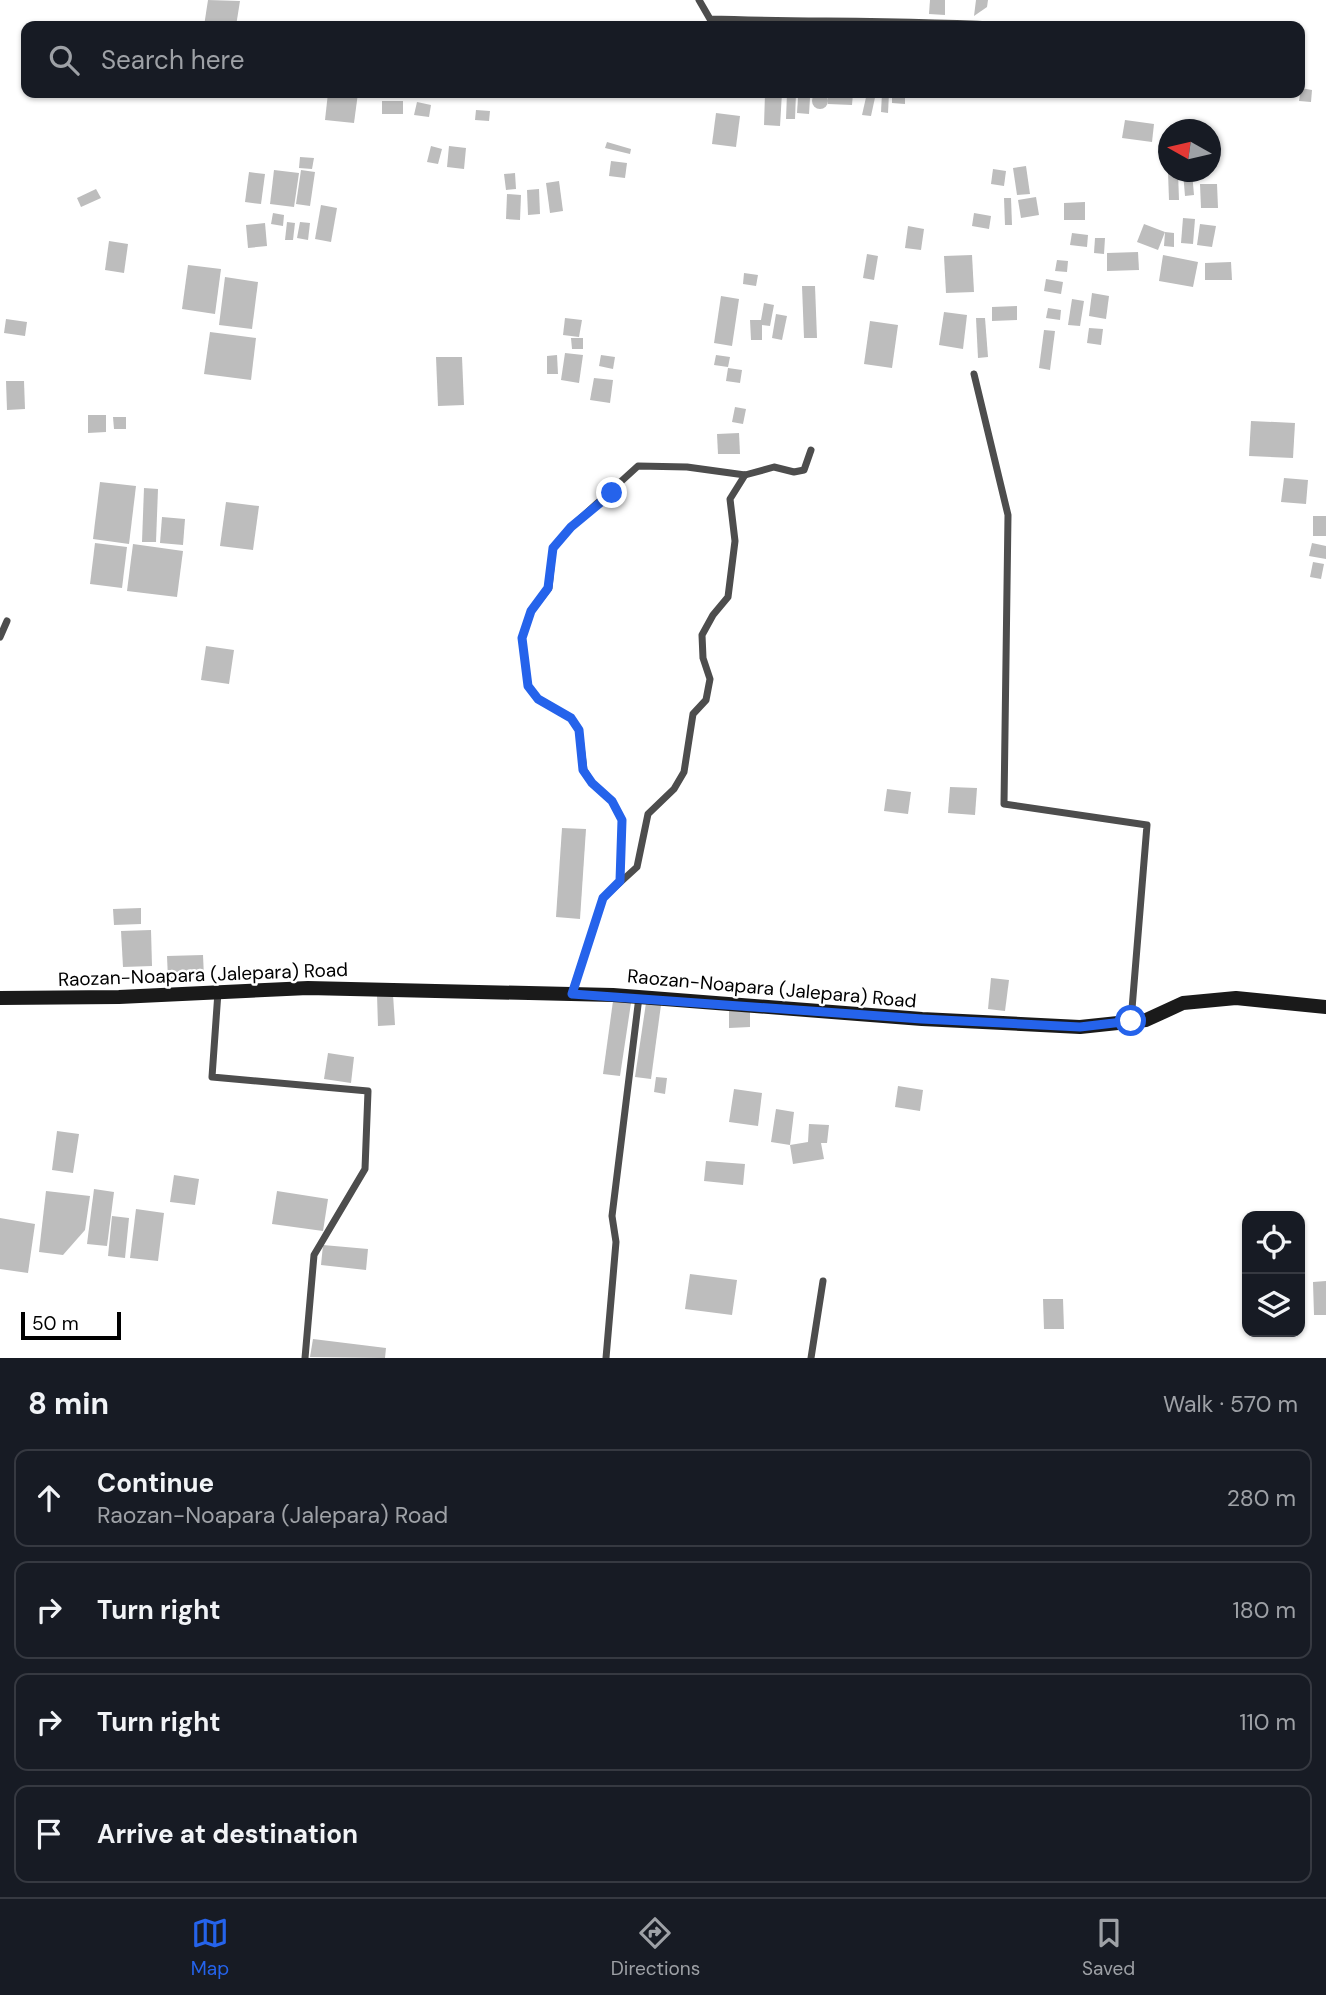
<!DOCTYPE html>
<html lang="en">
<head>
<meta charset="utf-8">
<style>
	:root { --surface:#171b24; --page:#20242c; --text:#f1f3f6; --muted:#9ea1a6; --line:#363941; --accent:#2563eb }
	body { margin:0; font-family:"DM Sans",sans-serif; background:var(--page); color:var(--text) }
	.controls { position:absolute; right:21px; bottom:21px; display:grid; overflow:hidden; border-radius:14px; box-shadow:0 2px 5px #0004 }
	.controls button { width:63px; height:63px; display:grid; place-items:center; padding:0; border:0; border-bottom:2px solid var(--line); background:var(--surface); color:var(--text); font:35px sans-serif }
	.compass { position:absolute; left:1158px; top:119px; width:63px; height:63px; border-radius:50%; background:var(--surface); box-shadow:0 2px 5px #0004; rotate:278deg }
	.scale { position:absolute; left:21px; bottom:18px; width:100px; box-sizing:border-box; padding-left:7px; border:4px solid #000; border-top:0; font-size:19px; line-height:24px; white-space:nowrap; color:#000; -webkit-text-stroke:5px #fff; paint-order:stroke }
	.stop { position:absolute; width:21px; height:21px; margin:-16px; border:5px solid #2563eb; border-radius:50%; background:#fff }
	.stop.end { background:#2563eb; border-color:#fff; box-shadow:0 2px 7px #0008 }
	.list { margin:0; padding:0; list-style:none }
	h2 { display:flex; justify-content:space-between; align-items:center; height:91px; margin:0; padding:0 28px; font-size:30px }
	h2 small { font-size:23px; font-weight:400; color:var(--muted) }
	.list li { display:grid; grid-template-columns:46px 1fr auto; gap:21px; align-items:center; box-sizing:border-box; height:98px; margin:0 14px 14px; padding:0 14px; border:2px solid var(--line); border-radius:14px }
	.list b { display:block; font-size:26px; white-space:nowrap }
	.list p { margin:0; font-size:23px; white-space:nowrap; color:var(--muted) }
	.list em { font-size:23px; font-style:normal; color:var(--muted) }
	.icon { flex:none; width:38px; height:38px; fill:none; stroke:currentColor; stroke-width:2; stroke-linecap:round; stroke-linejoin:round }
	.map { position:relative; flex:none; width:1326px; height:1358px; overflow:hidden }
	.search { position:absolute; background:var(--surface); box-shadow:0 2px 5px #0004; left:21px; right:21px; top:21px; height:77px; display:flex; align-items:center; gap:18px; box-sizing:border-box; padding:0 24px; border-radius:14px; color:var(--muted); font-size:26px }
	.sheet { height:539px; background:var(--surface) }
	nav { display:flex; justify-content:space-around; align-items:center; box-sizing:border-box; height:98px; border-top:2px solid var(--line); background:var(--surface); font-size:19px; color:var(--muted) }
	nav a { display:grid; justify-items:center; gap:4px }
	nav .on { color:var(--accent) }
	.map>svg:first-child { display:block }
	.building { fill:#bdbdbd }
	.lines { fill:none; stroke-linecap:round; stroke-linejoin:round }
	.street { stroke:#4d4d4d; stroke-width:7 }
	.secondary { stroke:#1a1a1a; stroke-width:14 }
	.route { stroke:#2563eb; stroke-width:9 }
	.labels { text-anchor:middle; stroke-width:5; stroke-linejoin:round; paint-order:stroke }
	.street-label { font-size:19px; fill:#000; stroke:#fff }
</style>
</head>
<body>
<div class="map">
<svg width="1326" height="1358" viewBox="0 0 1326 1358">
	<rect width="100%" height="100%" fill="#fff"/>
	<g class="building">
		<path d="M208,0L240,1L236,26H204Z"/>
		<path d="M930,0H945V15L929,14Z"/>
		<path d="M976,0H988L987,7L974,16Z"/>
		<path d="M1301,88L1312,90L1311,102L1299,101Z"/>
		<path d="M328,93H358L354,123L325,120Z"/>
		<path d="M765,93H782L780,126L764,125Z"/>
		<path d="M787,93H796L795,119H786Z"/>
		<path d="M828,93H853L852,105L828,104Z"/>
		<path d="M867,93H876L871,116L862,115Z"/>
		<path d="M882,93H889L888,113L881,112Z"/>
		<path d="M892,93H905V104L892,103Z"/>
		<circle cx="820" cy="101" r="8"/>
		<path d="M798,98H810L809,114L797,113Z"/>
		<rect x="382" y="101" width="21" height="13"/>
		<path d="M417,102L431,105L429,117L414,115Z"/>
		<path d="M476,110L490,111L489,121L475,120Z"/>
		<path d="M716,113L740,116L736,147L712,144Z"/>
		<path d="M1125,120L1154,124L1152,142L1122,138Z"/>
		<path d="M607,142L631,149L630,154L605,148Z"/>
		<path d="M431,146L442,149L438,164L427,162Z"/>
		<path d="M449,146L466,148L464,169L447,167Z"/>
		<path d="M300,157L314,158L312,169L299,168Z"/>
		<path d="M611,161L627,163L625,178L609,176Z"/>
		<path d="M1026,166L1030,194L1017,195L1013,168Z"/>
		<path d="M993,169L1006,171L1004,186L991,184Z"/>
		<path d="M274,170L299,173L294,207L270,204Z"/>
		<path d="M301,170L315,172L310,206L296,204Z"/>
		<path d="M249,172L265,174L261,204L245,202Z"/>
		<path d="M1168,172H1178L1179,200H1169Z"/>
		<path d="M1183,172H1192L1194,195L1185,196Z"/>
		<path d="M515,173L516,189L506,190L504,174Z"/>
		<path d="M559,181L563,211L550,213L546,183Z"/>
		<path d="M1200,184H1217L1218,208H1201Z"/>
		<path d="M96,189L101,198L81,207L77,198Z"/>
		<path d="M539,189L540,214L528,215L527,190Z"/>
		<path d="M507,194L521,195L520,220L506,219Z"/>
		<path d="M1036,197L1039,215L1021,218L1018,200Z"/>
		<path d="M1004,198H1011L1012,225H1005Z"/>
		<path d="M1085,202V220H1064V203Z"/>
		<path d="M321,205L337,208L331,242L315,239Z"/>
		<path d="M273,213L284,215L283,226L271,224Z"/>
		<path d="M974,213L991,216L989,229L972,226Z"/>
		<path d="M1183,218L1195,219L1193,244L1181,243Z"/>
		<path d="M287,222L295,223L293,240H285Z"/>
		<path d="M300,222L310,223L308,240L297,238Z"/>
		<path d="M265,223L267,246L248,248L246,225Z"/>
		<path d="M1144,224L1165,232L1158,250L1137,242Z"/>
		<path d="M1200,224L1216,226L1212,247L1197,245Z"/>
		<path d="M908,226L924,229L921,250L905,248Z"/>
		<path d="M1165,232L1174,233V247L1164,246Z"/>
		<path d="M1072,233L1088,235L1087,247L1070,245Z"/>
		<path d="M1095,238H1105L1104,254L1094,253Z"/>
		<path d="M109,241L128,244L124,273L105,270Z"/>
		<path d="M1138,252L1139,270L1107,271V253Z"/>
		<path d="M867,254L878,256L874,280L863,278Z"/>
		<path d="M972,255L974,292L946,293L944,256Z"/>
		<path d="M1163,255L1198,262L1193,287L1159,281Z"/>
		<path d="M1057,260L1068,261L1067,272L1055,271Z"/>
		<path d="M1231,262L1232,280H1205V263Z"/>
		<path d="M188,265L221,269L215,314L182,309Z"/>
		<path d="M744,273L758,275L756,286L743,284Z"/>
		<path d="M225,277L258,282L252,329L219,325Z"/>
		<path d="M1046,279L1063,282L1061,294L1044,291Z"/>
		<path d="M802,286H815L817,338H804Z"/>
		<path d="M1092,293L1109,296L1106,319L1089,316Z"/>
		<path d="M721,296L739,299L732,346L714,343Z"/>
		<path d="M1072,299L1084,301L1080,326L1068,325Z"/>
		<path d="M764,303L774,305L770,326L762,325V340H751L750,320H761Z"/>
		<path d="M1017,306V320L992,321V307Z"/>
		<path d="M1048,308L1061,310L1060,320L1046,318Z"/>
		<path d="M944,312L967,315L963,349L939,345Z"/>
		<path d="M776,314L787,316L782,340L772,338Z"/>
		<path d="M565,318L582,320L579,337L563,335Z"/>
		<path d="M976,318H985L988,357L978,358Z"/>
		<path d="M6,319L27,322L25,336L4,333Z"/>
		<path d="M870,321L898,325L892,368L864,364Z"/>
		<path d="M1089,328L1103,329L1101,345L1087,343Z"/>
		<path d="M1044,330L1055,331L1050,370L1039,368Z"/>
		<path d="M210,332L256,338L251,380L204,374Z"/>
		<path d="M571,338H583V349H572Z"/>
		<path d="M565,353L583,355L579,383L561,380Z"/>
		<path d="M557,355L558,374H547V356Z"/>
		<path d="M601,355L615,357L613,369L599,366Z"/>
		<path d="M716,355L730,357L728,367L714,365Z"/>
		<path d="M436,357H462L464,405L438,406Z"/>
		<path d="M728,368L742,370L740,383L726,381Z"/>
		<path d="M594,378L613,380L610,403L590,400Z"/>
		<path d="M6,381H24L25,409L7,410Z"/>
		<path d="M735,407L746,409L743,424L732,422Z"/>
		<path d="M88,415H106V432L88,433Z"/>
		<path d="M113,417H126V429H114Z"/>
		<path d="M1251,421L1295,423L1293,458L1249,456Z"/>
		<path d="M739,433L740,454H718L717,434Z"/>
		<path d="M1284,478L1308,480L1306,504L1281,502Z"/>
		<path d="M100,482L136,486L129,544L93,539Z"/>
		<path d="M144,488L158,489L156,542H142Z"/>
		<path d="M226,502L259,506L253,550L220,546Z"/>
		<rect x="1313" y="516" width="13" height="20"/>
		<path d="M162,517L185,519L183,545L160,543Z"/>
		<path d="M95,543L127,547L122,588L90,584Z"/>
		<path d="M1312,543L1326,546V559L1309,556Z"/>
		<path d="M133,544L183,551L177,597L127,591Z"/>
		<path d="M1313,562L1324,564L1321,579L1310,577Z"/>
		<path d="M206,646L234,650L229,684L201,680Z"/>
		<path d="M950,787L977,788L975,815L948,813Z"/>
		<path d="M887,789L911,792L908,814L884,811Z"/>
		<path d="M562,828L586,829L580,919L556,917Z"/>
		<path d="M141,908V924L114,925L113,909Z"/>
		<path d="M151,930L152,966L123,967L121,931Z"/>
		<path d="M203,955L204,977L168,979L167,956Z"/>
		<path d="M991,978L1009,980L1005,1011L988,1009Z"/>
		<path d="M393,994L395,1025L378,1026L377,995Z"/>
		<path d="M613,1001L631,1003L620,1076L603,1074Z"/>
		<path d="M646,1003L661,1005L651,1079L635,1077Z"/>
		<path d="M750,1005V1027L729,1028V1006Z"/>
		<path d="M328,1053L354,1057L351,1083L324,1079Z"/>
		<path d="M656,1077L667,1078L665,1094L654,1092Z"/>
		<path d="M898,1086L923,1090L920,1111L895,1107Z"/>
		<path d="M734,1089L762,1093L758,1126L729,1122Z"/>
		<path d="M776,1109L794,1112L790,1145L771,1142Z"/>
		<path d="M809,1124L829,1125L827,1143H821L824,1159L793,1164L790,1145L808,1142Z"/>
		<path d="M57,1131L79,1134L73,1173L52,1170Z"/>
		<path d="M706,1161L745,1164L743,1185L704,1181Z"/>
		<path d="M174,1175L199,1179L195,1205L170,1202Z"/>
		<path d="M94,1189L114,1192L107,1246L87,1244Z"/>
		<path d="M46,1191L90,1196L85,1230L63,1255L39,1252Z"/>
		<path d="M277,1191L328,1199L323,1231L272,1224Z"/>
		<path d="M136,1209L164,1213L158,1261L130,1258Z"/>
		<path d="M112,1216L129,1218L125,1258L108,1256Z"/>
		<path d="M0,1218L35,1224L28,1273L0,1269Z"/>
		<path d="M323,1245L368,1249L366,1270L321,1265Z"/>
		<path d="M690,1274L737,1280L732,1315L685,1309Z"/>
		<path d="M1326,1281V1315H1314L1313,1282Z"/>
		<path d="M1043,1299H1063L1064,1329H1044Z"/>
		<path d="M313,1339L386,1348L385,1358L310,1357Z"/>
	</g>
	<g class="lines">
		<g class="street">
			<path d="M699,0L710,19C811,22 912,20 1012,26"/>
			<path d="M974,374L1008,515L1004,804L1147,825L1131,1021"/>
			<path d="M0,637L7,621"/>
			<path d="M620,881L622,820L612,801L592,783L584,770L579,730L571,718L538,699L528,686L522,638L531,611L549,588L553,548L571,527L638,466L687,467L745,475L774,467L794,472L804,470L811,450"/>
			<path d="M218,992L212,1077L368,1091L365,1169L314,1255L305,1358"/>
			<path d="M572,993L603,898L637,867L648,814L674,789L684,772L693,714L706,700L710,679L703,658L702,635L713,615L728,597L735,541L730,499L745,475"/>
			<path d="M606,1358L616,1242L612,1216L639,997"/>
			<path d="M811,1358L823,1281"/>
		</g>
		<path class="secondary" d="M0,998L119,997L308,988L613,995L922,1019L1080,1027L1146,1020L1183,1003L1236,998L1326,1007"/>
	</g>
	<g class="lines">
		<path class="route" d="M612,493L571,527L553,548L548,588L531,611L522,638L528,686L538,699L571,718L579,730L583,770L592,783L612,801L622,820L620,881L603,898L572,994L922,1019L1080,1027L1131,1021"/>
	</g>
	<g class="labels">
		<g class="street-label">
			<text transform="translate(203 974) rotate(-2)" y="7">Raozan-Noapara (Jalepara) Road</text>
			<text transform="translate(772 988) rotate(5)" y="7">Raozan-Noapara (Jalepara) Road</text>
		</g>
	</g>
</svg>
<div class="controls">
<button><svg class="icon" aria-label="locate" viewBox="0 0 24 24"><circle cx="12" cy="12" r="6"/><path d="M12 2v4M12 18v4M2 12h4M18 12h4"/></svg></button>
<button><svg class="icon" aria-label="layers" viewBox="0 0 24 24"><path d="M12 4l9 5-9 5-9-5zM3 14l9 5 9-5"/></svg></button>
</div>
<svg class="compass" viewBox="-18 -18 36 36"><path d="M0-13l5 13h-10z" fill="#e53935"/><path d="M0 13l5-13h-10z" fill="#9ea1a6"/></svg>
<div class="scale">50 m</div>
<div class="stop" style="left:1131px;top:1021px"></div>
<div class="stop end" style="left:612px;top:493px"></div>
<div class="search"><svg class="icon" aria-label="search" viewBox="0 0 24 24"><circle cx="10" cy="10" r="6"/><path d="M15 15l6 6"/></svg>Search here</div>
</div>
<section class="sheet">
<h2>8 min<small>Walk · 570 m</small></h2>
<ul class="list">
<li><svg class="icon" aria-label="ahead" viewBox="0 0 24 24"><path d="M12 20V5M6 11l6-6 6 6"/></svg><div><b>Continue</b><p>Raozan-Noapara (Jalepara) Road</p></div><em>280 m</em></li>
<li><svg class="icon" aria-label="right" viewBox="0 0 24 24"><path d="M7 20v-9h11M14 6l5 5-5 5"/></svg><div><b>Turn right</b></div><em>180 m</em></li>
<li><svg class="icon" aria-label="right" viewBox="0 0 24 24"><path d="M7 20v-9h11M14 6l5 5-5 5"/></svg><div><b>Turn right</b></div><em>110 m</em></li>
<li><svg class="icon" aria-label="arrive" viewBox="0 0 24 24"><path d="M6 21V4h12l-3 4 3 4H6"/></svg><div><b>Arrive at destination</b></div></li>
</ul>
</section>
<nav>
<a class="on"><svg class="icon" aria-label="map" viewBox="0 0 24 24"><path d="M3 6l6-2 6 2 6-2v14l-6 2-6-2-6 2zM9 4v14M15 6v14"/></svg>Map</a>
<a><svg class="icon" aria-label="directions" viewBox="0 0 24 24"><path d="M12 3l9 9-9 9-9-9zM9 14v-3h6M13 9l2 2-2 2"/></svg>Directions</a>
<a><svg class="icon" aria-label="saved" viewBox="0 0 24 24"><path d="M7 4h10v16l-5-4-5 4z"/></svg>Saved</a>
</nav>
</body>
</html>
